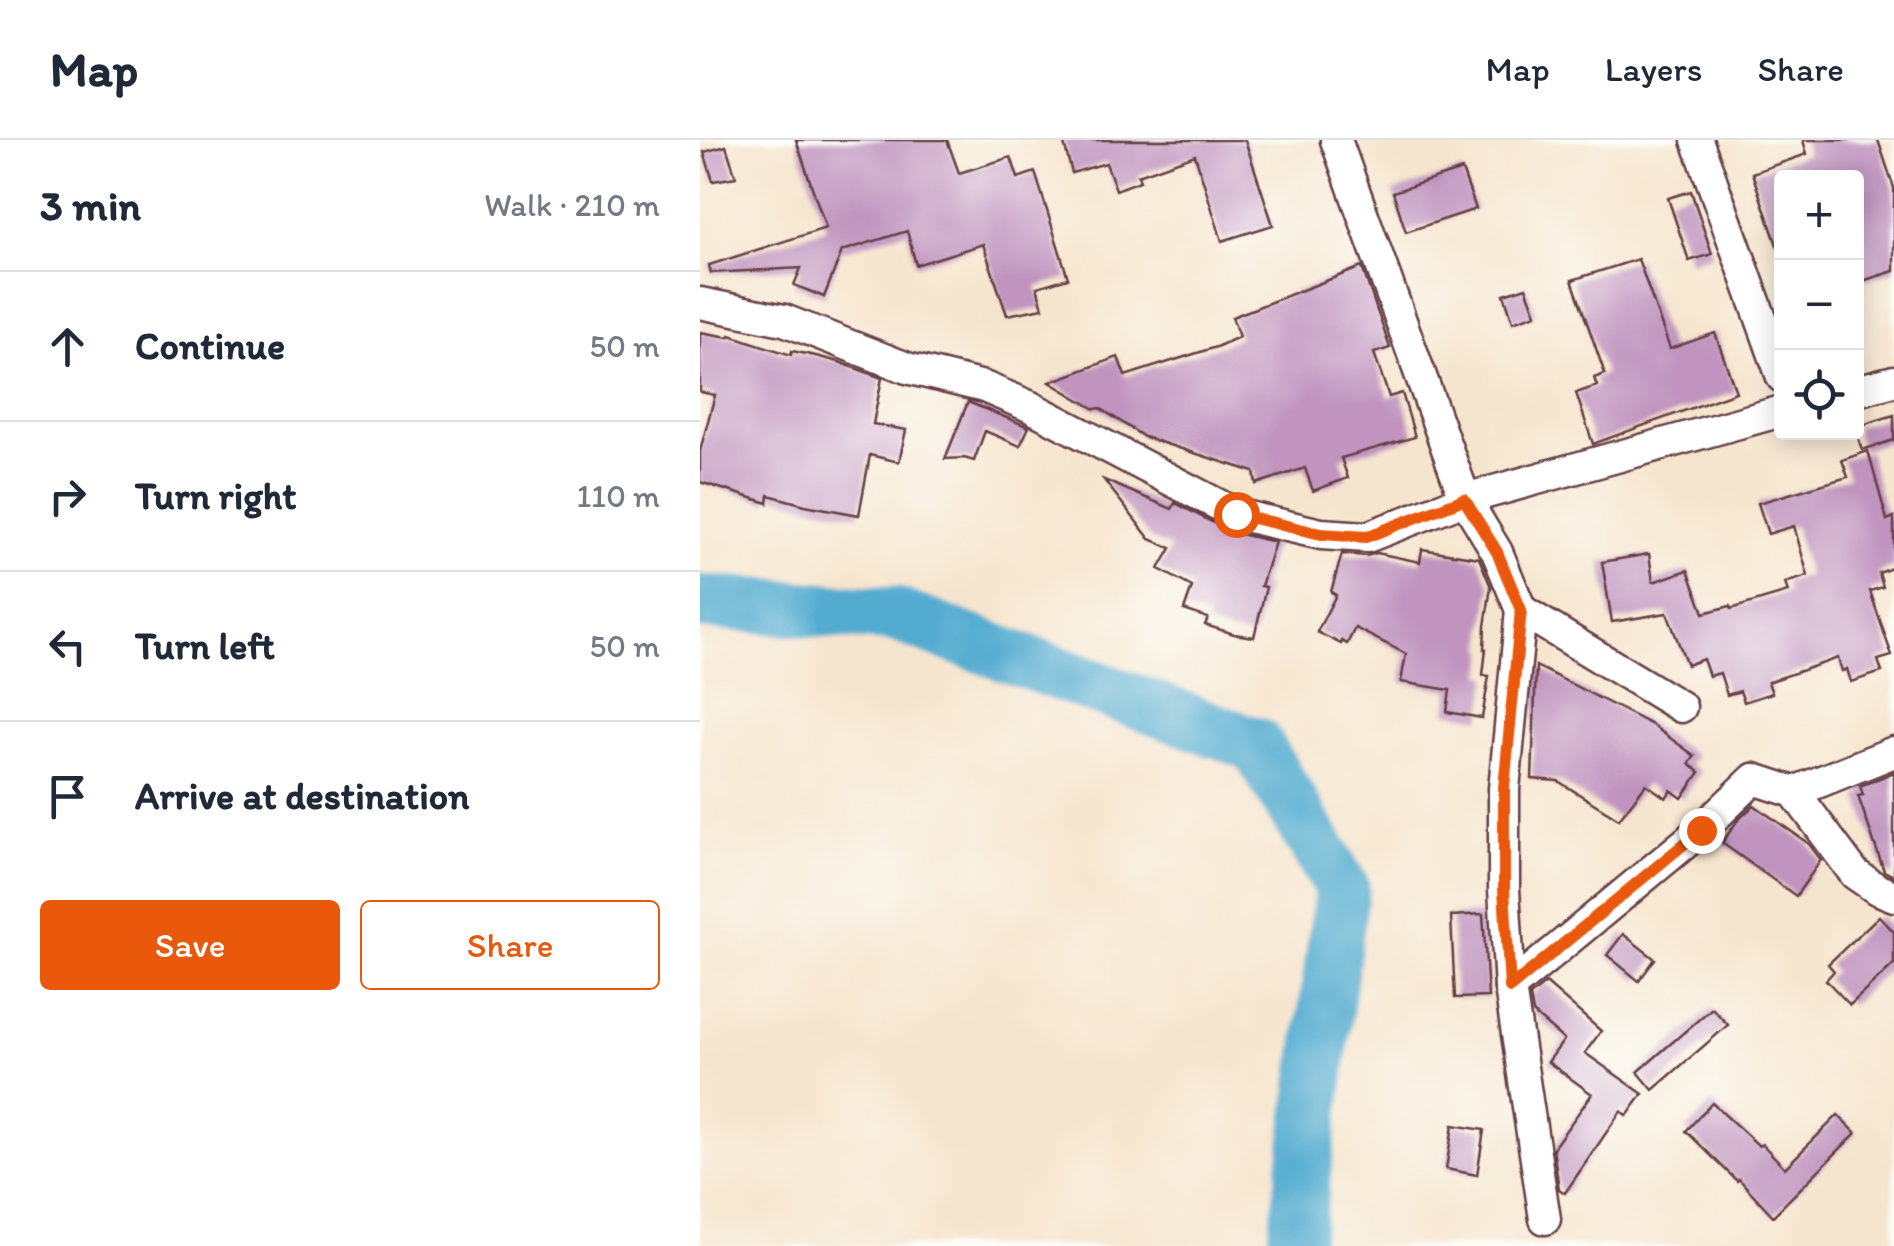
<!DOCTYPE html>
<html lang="en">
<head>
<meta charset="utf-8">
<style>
	:root { --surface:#fff; --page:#f6f6f7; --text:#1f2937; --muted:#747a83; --line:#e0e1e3; --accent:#ea580c }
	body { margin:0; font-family:Itim,sans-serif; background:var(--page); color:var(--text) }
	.controls { position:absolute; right:30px; top:30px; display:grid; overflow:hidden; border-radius:10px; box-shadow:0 5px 25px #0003 }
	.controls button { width:90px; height:90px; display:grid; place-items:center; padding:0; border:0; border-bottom:2px solid var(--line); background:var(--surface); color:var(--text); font:50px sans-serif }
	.stop { position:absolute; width:30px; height:30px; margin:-22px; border:8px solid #ea580c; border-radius:50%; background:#fff }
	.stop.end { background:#ea580c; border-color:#fff; box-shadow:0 2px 10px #0008 }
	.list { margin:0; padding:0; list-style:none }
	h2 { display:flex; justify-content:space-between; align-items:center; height:130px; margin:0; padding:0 40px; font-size:42px }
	h2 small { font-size:32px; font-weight:400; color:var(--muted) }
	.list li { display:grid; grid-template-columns:65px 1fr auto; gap:30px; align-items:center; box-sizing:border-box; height:150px; padding:0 40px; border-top:2px solid var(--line) }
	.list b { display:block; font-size:38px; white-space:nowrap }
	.list em { font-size:32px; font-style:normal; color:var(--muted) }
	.actions { display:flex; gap:20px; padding:30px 40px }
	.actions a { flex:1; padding:22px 0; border:2px solid var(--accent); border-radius:10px; text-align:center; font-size:35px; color:var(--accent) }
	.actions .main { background:var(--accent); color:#fff }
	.icon { flex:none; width:55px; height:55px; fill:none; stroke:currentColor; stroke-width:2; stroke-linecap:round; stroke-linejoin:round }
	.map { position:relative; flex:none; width:1194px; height:1106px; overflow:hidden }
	header { display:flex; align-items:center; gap:60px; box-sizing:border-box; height:140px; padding:0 50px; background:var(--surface); border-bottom:2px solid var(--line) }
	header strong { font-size:48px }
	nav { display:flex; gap:55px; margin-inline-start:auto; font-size:35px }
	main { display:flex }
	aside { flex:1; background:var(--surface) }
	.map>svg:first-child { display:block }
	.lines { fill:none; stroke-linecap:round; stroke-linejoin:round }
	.river { stroke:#53acd0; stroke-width:55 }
	.building { fill:#c094bf }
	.street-casing { stroke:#643d43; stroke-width:35 }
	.street { stroke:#fff; stroke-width:30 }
	.route { stroke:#ea580c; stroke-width:12 }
</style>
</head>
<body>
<header>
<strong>Map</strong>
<nav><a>Map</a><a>Layers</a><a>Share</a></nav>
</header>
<main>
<aside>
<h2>3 min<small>Walk · 210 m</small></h2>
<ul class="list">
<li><svg class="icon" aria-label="ahead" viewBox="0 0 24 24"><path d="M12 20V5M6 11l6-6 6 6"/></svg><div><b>Continue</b></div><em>50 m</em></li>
<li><svg class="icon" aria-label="right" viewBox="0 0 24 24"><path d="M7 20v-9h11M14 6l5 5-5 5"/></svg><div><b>Turn right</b></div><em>110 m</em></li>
<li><svg class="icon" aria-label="left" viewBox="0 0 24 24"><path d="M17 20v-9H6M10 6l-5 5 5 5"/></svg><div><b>Turn left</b></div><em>50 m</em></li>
<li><svg class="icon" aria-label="arrive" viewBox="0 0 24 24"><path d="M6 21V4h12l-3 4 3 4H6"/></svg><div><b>Arrive at destination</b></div></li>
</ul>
<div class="actions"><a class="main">Save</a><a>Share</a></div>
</aside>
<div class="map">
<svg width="1194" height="1106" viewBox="0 0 1194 1106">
	<rect width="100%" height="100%" fill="#fdfcf7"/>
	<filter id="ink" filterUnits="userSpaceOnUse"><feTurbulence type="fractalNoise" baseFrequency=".01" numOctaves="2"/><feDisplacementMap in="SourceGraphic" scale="20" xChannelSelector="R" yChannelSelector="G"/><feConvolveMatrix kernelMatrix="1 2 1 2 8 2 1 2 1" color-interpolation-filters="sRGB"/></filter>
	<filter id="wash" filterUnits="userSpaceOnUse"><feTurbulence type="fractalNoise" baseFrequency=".0048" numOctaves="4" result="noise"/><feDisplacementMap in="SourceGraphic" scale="40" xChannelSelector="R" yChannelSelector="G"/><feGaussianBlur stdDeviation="2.25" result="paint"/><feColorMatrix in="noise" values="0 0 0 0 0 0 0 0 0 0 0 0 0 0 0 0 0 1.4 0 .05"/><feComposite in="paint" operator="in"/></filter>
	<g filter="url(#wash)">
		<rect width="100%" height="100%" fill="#f6e5ce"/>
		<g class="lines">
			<path class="river" d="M0,462L196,475L556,605L642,748L594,1106"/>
		</g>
		<g id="blocks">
			<g class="building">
				<path d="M96,0H247L259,33L311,17L318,38L335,32L368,138L337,147L343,168L307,175L283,104L216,125L207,91L142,111L124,157L94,145L101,128L11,133L9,125L126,88Z"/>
				<path d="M363,0H545L573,85L522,101L495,15L438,35L440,41L416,50L406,23L372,33Z"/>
				<path d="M1103,0H1178L1194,48V131L1156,143V38H1082V104L1077,105L1052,33L1107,14Z"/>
				<path d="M26,6L36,37L13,41L4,12Z"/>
				<path d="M762,30L776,69L706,92L693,52Z"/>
				<path d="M991,51L1012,114L989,121L968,58Z"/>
				<path d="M938,119L970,209L1015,193L1036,252L893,304L876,253L897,246L894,238L905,234L872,140Z"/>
				<path d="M662,127L690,208L674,213L689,257L702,253L715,297L641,318L648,338L613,351L605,328L556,344L554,332L444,297L400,268L395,269L350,242L418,217L425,236L516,207L539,197L532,177Z"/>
				<path d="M826,147L836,174L813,182L804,154Z"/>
				<path d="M0,192L29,197L30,195L91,215L92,211L116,216L139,222L182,238L173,284L206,290L199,322L170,315L159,375L105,365L69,355L68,363L0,342V311L15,255L0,252Z"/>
				<path d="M268,262L329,287L320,306L285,291L274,321L264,318L245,319Z"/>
				<path d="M1194,275V300L1162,310L1156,292V287Z"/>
				<path d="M1168,311L1187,380L1194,377V427L1179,433L1183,447L1170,451L1192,516L1178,520L1182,532L1151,542L1147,529L1142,531L1138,518L1068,542L1072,553L1044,562L1040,551L1027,555L1020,533L1009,536L1003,519L987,525L967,473L912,482L902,422L949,414L953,442L988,430L1004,473L1030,466L1031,469L1088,452L1085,443L1108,436L1094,386L1068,394L1058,363L1148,337L1142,320Z"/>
				<path d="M404,340L472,369L475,363L531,392L575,402L561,446L566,447L554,497L534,494L505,485L508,478L484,470L492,447L459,429L471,408L450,399Z"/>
				<path d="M722,409L779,418L791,447L785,486L784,509H786L783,535L789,536L782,578L747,572L750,550L701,542L706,514L655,488L647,504L642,501L641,504L617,492L636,455L631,452L642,414L666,416L677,413L720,422Z"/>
				<path d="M836,526L952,585L995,616L989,624L1000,632L982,658L971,650L966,658L946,644L919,679L858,641L832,639Z"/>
				<path d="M1194,632V736L1184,731L1158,656L1163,655L1160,646Z"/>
				<path d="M1054,665L1109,704L1121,720L1096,756L1022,703L1037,681Z"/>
				<path d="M783,774L788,857L755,858L751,776Z"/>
				<path d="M1179,776L1194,792V824L1150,865L1126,840L1134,831L1128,824Z"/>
				<path d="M923,794L955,819L939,841L907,815Z"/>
				<path d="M846,843L901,891L885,913L943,954L927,976L921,971L865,1053L859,1049L853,1008L892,954L848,922L864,900L833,873L830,856Z"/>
				<path d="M1012,868L1028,885L953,950L938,932Z"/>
				<path d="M1012,963L1059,1006L1062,1004L1085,1028L1138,975L1156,993L1073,1076L1039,1039L1037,1041L986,991Z"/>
				<path d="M753,985L784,990L777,1035L746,1029Z"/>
			</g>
		</g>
	</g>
	<g filter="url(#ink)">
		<use href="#blocks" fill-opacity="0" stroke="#643d43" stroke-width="2.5"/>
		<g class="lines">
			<g class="street-casing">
				<g id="street">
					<path d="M636,0L765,359L1082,271"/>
					<path d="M997,0L1082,237"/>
					<path d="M0,163L84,180L207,228L284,247L329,266L536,374L621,394L667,397L765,359L797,412L821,470L981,567"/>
					<path d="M1156,251L1194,241"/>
					<path d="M1094,652L1194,612"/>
					<path d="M810,848L804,749V649L821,470"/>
					<path d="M845,1079L810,848L1001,690L1054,639L1094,652L1155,734L1177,749L1194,756"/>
				</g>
			</g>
			<use href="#street" class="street"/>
		</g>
	</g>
	<g class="lines" filter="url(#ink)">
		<path class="route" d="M536,374L621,394L666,397L764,359L797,412L821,470L804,648V749L810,848L1001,690"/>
	</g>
</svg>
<div class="controls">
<button>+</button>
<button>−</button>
<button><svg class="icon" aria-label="locate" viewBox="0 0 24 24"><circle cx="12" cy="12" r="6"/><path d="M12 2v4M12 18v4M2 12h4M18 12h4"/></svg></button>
</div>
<div class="stop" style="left:536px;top:374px"></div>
<div class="stop end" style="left:1001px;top:690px"></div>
</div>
</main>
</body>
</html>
